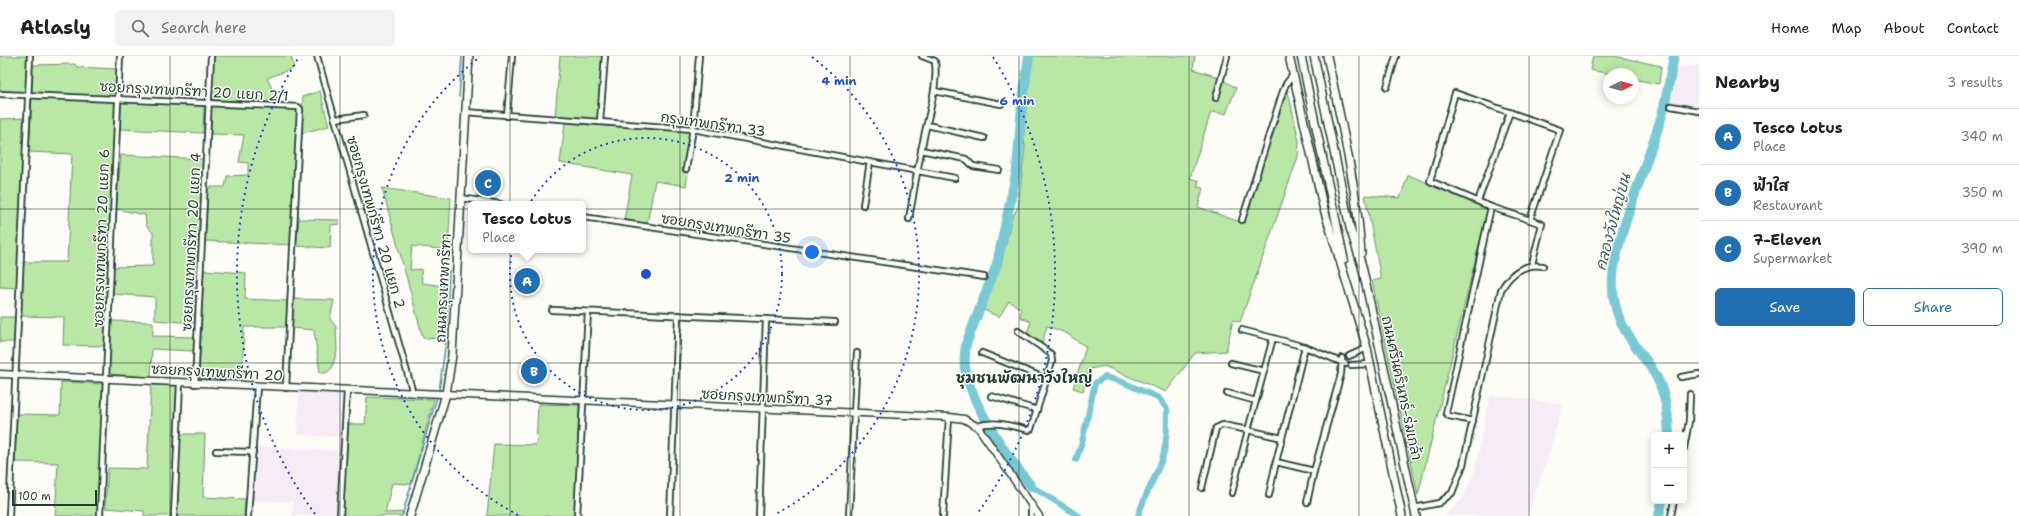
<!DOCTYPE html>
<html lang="en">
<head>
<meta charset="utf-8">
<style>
	:root { --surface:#fff; --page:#f2f2f2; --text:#202124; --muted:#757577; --line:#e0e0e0; --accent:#1f6fb2 }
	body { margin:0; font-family:"Shantell Sans","Playpen Sans Thai",sans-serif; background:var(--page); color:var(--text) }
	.controls { position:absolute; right:12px; bottom:12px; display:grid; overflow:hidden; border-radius:6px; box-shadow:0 2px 10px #0003 }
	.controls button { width:36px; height:36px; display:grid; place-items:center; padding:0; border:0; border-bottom:1px solid var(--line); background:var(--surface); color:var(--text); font:20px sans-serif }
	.compass { position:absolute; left:1603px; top:12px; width:36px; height:36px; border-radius:50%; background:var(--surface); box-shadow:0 2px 10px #0003; rotate:85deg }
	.scale { position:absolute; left:12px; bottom:10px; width:85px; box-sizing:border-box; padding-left:4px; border:2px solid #1f3d34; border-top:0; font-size:11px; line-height:14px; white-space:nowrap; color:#1f3d34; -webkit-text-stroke:3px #fdfcf7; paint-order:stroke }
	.you { position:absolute; left:812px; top:196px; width:14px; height:14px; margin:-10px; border:3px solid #fff; border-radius:50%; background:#1a73e8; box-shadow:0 0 0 6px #1a73e833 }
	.badge { display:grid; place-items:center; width:26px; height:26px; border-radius:50%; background:var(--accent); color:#fff; font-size:13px; font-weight:700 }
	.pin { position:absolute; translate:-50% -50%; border:2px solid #fff; box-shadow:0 1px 4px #0006 }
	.popup { position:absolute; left:468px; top:145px; width:118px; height:52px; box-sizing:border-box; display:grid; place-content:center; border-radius:6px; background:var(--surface); filter:drop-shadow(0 1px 3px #0005); font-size:13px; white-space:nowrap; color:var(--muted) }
	.popup b { font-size:15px; color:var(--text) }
	.popup::after { content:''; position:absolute; left:50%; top:100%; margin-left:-8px; border:8px solid transparent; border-top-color:var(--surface) }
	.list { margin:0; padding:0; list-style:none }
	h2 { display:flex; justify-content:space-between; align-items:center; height:52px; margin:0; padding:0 16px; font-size:17px }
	h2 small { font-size:13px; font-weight:400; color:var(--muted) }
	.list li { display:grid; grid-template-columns:26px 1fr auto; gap:12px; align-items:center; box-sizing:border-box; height:56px; padding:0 16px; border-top:1px solid var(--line) }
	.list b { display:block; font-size:15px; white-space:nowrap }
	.list p { margin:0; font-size:13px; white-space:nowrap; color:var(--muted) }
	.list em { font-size:13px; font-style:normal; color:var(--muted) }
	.actions { display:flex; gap:8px; padding:12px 16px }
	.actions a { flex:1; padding:9px 0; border:1px solid var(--accent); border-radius:6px; text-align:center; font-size:14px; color:var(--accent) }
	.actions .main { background:var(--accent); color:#fff }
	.icon { flex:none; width:22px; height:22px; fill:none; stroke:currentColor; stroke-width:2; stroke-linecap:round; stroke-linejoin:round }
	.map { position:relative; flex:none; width:1699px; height:460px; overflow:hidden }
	header { display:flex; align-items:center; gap:24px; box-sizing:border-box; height:56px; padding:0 20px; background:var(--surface); border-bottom:1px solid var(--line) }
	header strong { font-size:19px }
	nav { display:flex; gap:22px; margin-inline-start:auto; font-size:14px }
	.search { width:280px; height:36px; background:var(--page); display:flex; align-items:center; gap:10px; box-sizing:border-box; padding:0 14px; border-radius:6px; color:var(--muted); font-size:15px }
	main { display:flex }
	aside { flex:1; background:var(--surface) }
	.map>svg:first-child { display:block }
	.built { fill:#f6ecf6 }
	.green { fill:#b9e7a5; stroke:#6c926c }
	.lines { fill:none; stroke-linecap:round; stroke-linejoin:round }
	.stream { stroke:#559194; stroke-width:1.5 }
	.canal { stroke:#79c9d4; stroke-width:6 }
	.river { stroke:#79c9d4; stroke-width:10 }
	.minor-casing { stroke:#1f3d34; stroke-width:8 }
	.tertiary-casing { stroke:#1f3d34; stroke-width:9 }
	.secondary-casing { stroke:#1f3d34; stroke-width:10 }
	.primary-casing { stroke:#1f3d34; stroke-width:10 }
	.minor { stroke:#fdfcf7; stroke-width:4.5 }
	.tertiary { stroke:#fdfcf7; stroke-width:6 }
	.secondary { stroke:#fdfcf7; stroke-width:7 }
	.primary { stroke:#fdfcf7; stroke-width:7 }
	.grid { fill:none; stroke:#1f3d34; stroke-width:1; stroke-opacity:0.55 }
	.ring { fill:none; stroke:#1d4ed8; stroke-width:2; stroke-dasharray:2 4 }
	.labels { text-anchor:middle; stroke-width:3; stroke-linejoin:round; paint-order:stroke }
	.street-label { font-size:14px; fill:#1f3d34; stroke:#fdfcf7 }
	.water-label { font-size:15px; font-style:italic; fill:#36605c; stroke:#fdfcf7 }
	.neighbourhood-label { font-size:15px; font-weight:bold; fill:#1f3d34; stroke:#fdfcf7 }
	.centre { fill:#1d4ed8; stroke:#fdfcf7; stroke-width:2 }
	.ring-label { font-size:12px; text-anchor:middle; font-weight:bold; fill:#1d4ed8; stroke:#fdfcf7; stroke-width:3; stroke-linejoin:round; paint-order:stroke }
</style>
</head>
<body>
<header>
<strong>Atlasly</strong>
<div class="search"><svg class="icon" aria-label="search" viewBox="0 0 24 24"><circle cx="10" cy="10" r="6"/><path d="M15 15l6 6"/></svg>Search here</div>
<nav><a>Home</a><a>Map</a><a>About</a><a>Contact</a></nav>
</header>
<main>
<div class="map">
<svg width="1699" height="460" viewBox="0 0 1699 460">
	<rect width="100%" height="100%" fill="#fdfcf7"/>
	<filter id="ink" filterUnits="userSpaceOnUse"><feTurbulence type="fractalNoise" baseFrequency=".025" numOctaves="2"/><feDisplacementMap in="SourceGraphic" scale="8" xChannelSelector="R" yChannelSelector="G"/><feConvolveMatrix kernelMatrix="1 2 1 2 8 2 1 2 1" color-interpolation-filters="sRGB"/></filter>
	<g filter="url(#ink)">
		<g class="built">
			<path d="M1699,9V54L1666,46L1675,11Z"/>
			<path d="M299,336L343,338L341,381L297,379Z"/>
			<path d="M1490,339L1563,348L1546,407L1527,460H1445L1462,444L1475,414Z"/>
			<path d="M255,391L341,395L337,460H292L293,446L251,445Z"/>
		</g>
		<g class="green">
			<path d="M0,0H28L27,36L0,35Z"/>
			<path d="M213,0H291L294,12L267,22L279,47L216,44L211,42Z"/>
			<path d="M560,0H602L597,63L555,61Z"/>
			<path d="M1031,0H1195L1193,13L1218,21L1236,32L1226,58L1211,56L1190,122L1199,125L1197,131L1203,132L1198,151L1240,166H1244L1287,31L1299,85L1298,101L1240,266L1233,264L1226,295L1195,297L1166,336L1104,310L1090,313L1083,335L1073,332L1086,291L1066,277L1047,270L1042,287L1027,277L1031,266L1020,261L1021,253L1009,245L999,261L984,254L1006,188L1011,164L1018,151L1025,91L1022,74Z"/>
			<path d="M1593,0H1614L1661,10L1659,28L1633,23V18H1611L1590,14Z"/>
			<path d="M75,8L77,11L117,13L116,37L113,41L32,37L33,9Z"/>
			<path d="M320,35L329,70L302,77V50L303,45L302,41Z"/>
			<path d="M32,41L116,45L104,290L63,289L64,261L21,260L24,206H67L72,98L29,96Z"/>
			<path d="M121,46L204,50L203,77L120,73Z"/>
			<path d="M211,49L296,53L299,57L292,189L205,185L208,131H225L227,120L248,119V107L239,106L244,79L211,78Z"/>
			<path d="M24,62L17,232L0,231V63Z"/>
			<path d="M565,67L689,76L683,116L688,117L686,130L655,125L647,168L624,164L632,119L560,107Z"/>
			<path d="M121,99L203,103L195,267L155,264V241L113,238L112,211L152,210L153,208V177L146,169L145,159L116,153Z"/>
			<path d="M1408,119L1488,152L1418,439L1372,225L1381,223L1365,139L1400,142Z"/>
			<path d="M382,132L451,142L448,194L412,190L410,214L421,213L422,227L444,230L443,283L423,282Z"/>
			<path d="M299,163L339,164L340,168L331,169L330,192L296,190Z"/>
			<path d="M204,214L246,217L245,243L289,245L287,271H244L242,323L199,322Z"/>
			<path d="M294,243L334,244L330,263L336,271L337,295L332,312L326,317H320L314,274L292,272Z"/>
			<path d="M0,261H16L15,286H0Z"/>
			<path d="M111,265L153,266V280L195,281L193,295L152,293L151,321L109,318Z"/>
			<path d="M61,326L103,328L97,460H55L58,407L15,406L17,358L60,359Z"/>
			<path d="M151,329L177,330L172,460H144V455L105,452L108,412L147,413Z"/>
			<path d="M367,341L434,343L411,428L392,427L385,457L404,456L402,460H342L347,368H365Z"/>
			<path d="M538,348L579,349L575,460H487L494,388L536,389Z"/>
			<path d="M180,378H205L203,441L245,443L244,460H177Z"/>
		</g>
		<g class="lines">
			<g class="stream">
				<path d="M459,41L462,0"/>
				<path d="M439,335L446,285L449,214"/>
				<path d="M402,460L437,341"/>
			</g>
			<g class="canal">
				<path d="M1076,404L1082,386L1095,327L1105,321L1122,326L1159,342L1167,353C1167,369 1167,387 1162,403C1155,423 1144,440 1138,460"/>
				<path d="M1031,430L1079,460"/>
			</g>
			<g class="river">
				<path d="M1029,0L1022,50L1017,114L997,208L966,288C965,296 964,304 965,312C972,350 1007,401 1031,430"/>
				<path d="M1669,379C1668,355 1665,333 1652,313C1637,290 1621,276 1615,248C1609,223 1616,198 1623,174C1635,135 1650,98 1662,59C1667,40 1670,20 1674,0"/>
				<path d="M1659,460L1662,445"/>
			</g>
			<g class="minor-casing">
				<g id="minor">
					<path d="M317,0L413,337"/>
					<path d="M1387,31L1396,0"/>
					<path d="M934,35L1001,48"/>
					<path d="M0,38L298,51L300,53L286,332"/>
					<path d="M1216,42L1227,0"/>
					<path d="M1671,50L1699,55"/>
					<path d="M465,56L693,73L955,122"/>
					<path d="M507,60L512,0"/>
					<path d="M335,63L364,59"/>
					<path d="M600,66L605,0"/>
					<path d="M927,69L984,82"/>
					<path d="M921,94L966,103L973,110L999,114"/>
					<path d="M686,113L693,73L699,0"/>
					<path d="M461,142L500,148"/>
					<path d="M1478,145L1510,56"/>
					<path d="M863,149L870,106"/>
					<path d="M583,161L984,221"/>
					<path d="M909,163C914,135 918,108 924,81C929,56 938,30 935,5L922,0"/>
					<path d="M1242,164L1283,35L1286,28L1293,19"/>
					<path d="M1530,164L1560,74L1455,37L1430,125L1491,151L1542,168L1532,208"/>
					<path d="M552,254L835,266"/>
					<path d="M1242,274L1273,282L1248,374L1282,382"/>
					<path d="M1273,282L1305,291"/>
					<path d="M982,297L1047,323"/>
					<path d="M1349,300L1367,292"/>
					<path d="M1231,307L1264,315"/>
					<path d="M1351,309L1370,308"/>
					<path d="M1681,321L1699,318"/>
					<path d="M195,328L211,0"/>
					<path d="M1227,337L1256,345"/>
					<path d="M991,340L1037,354"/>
					<path d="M1473,365L1449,360L1446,357L1491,151"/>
					<path d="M977,370C995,364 1011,370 1029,374L1031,373L1052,305L1051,298L1018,275"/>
					<path d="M1684,392L1689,365L1690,338"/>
					<path d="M216,395L253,396"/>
					<path d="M1276,406L1314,415L1341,318L1342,302"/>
					<path d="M1202,432L1216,372L1223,369L1248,374L1232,437"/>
					<path d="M1269,439L1276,406L1305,291L1346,308"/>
					<path d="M1307,446L1314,415"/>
					<path d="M1414,452L1439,447L1452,437L1463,409L1501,234C1510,218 1523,207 1543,210"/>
					<path d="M9,460L30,0"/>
					<path d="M100,460L120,0"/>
					<path d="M174,460L180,327"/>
					<path d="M248,460L257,330"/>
					<path d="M340,460L347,335"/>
					<path d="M577,460L588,256"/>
					<path d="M670,460L678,259"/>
					<path d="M759,460L766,263"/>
					<path d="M849,460L857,297"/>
					<path d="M943,460L949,361"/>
					<path d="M1031,460V450"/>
					<path d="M1671,460L1674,445"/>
				</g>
			</g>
			<g class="tertiary-casing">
				<path id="tertiary" d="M0,318L949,361L964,363L978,371L1039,460"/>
			</g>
			<g class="secondary-casing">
				<path id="secondary" d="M410,460L446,338L452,299L469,0"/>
			</g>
			<g class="primary-casing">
				<g id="primary">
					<path d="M1289,0L1323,150L1367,292L1402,460"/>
					<path d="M1301,0L1344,203"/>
					<path d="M1314,0L1350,172L1362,210L1416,460"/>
					<path d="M1327,0C1341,65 1357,131 1361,197"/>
				</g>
			</g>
			<use href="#minor" class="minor"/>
			<use href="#tertiary" class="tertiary"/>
			<use href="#secondary" class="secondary"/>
			<use href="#primary" class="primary"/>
		</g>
	</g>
	<path class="grid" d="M170,0V460M340,0V460M510,0V460M680,0V460M850,0V460M1019,0V460M1189,0V460M1359,0V460M1529,0V460M0,153H1699M0,307H1699"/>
	<g class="ring">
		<circle cx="646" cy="218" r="136"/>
		<path d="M518 459A273 273 0 0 1 480 1M812 1A273 273 0 0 1 774 459"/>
		<path d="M315 458A409 409 0 0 1 299 1M993 1A409 409 0 0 1 977 458"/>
	</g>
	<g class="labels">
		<g class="street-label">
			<text transform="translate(194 35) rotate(3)" y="5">ซอยกรุงเทพกรีฑา 20 แยก 2/1</text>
			<text transform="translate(713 68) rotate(8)" y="5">กรุงเทพกรีฑา 33</text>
			<text transform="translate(376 166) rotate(74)" y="5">ซอยกรุงเทพกรีฑา 20 แยก 2</text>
			<text transform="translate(726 172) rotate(9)" y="5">ซอยกรุงเทพกรีฑา 35</text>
			<text transform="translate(101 182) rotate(-88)" y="5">ซอยกรุงเทพกรีฑา 20 แยก 6</text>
			<text transform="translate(191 186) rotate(-87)" y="5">ซอยกรุงเทพกรีฑา 20 แยก 4</text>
			<text transform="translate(443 232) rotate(-87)" y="5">ถนนกรุงเทพกรีฑา</text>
			<text transform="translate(217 316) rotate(3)" y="5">ซอยกรุงเทพกรีฑา 20</text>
			<text transform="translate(1402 332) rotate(78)" y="5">ถนนศรีนครินทร์-ร่มเกล้า</text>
			<text transform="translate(767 341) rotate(3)" y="5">ซอยกรุงเทพกรีฑา 37</text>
		</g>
		<g class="water-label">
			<text transform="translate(1613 166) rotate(-75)" y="5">คลองวังใหญ่บน</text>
		</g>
		<g class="neighbourhood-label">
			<text x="1024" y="327">ชุมชนพัฒนาวังใหญ่</text>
		</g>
	</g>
	<circle cx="646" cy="218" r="6" class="centre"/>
	<g class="ring-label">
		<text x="839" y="29">4 min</text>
		<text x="1017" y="49">6 min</text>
		<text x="742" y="126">2 min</text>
	</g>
</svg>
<div class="controls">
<button>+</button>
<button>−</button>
</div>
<svg class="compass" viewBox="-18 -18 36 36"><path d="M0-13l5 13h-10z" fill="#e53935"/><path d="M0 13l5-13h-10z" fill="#757577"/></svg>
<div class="scale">100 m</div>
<div class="you"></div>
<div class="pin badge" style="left:527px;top:225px">A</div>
<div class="popup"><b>Tesco Lotus</b>Place</div>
<div class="pin badge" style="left:534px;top:315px">B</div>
<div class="pin badge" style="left:488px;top:127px">C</div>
</div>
<aside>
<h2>Nearby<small>3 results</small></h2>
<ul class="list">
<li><span class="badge">A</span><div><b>Tesco Lotus</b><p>Place</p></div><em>340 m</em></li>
<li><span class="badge">B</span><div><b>ฟ้าใส</b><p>Restaurant</p></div><em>350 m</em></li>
<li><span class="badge">C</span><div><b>7-Eleven</b><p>Supermarket</p></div><em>390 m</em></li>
</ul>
<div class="actions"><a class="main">Save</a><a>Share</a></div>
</aside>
</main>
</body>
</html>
